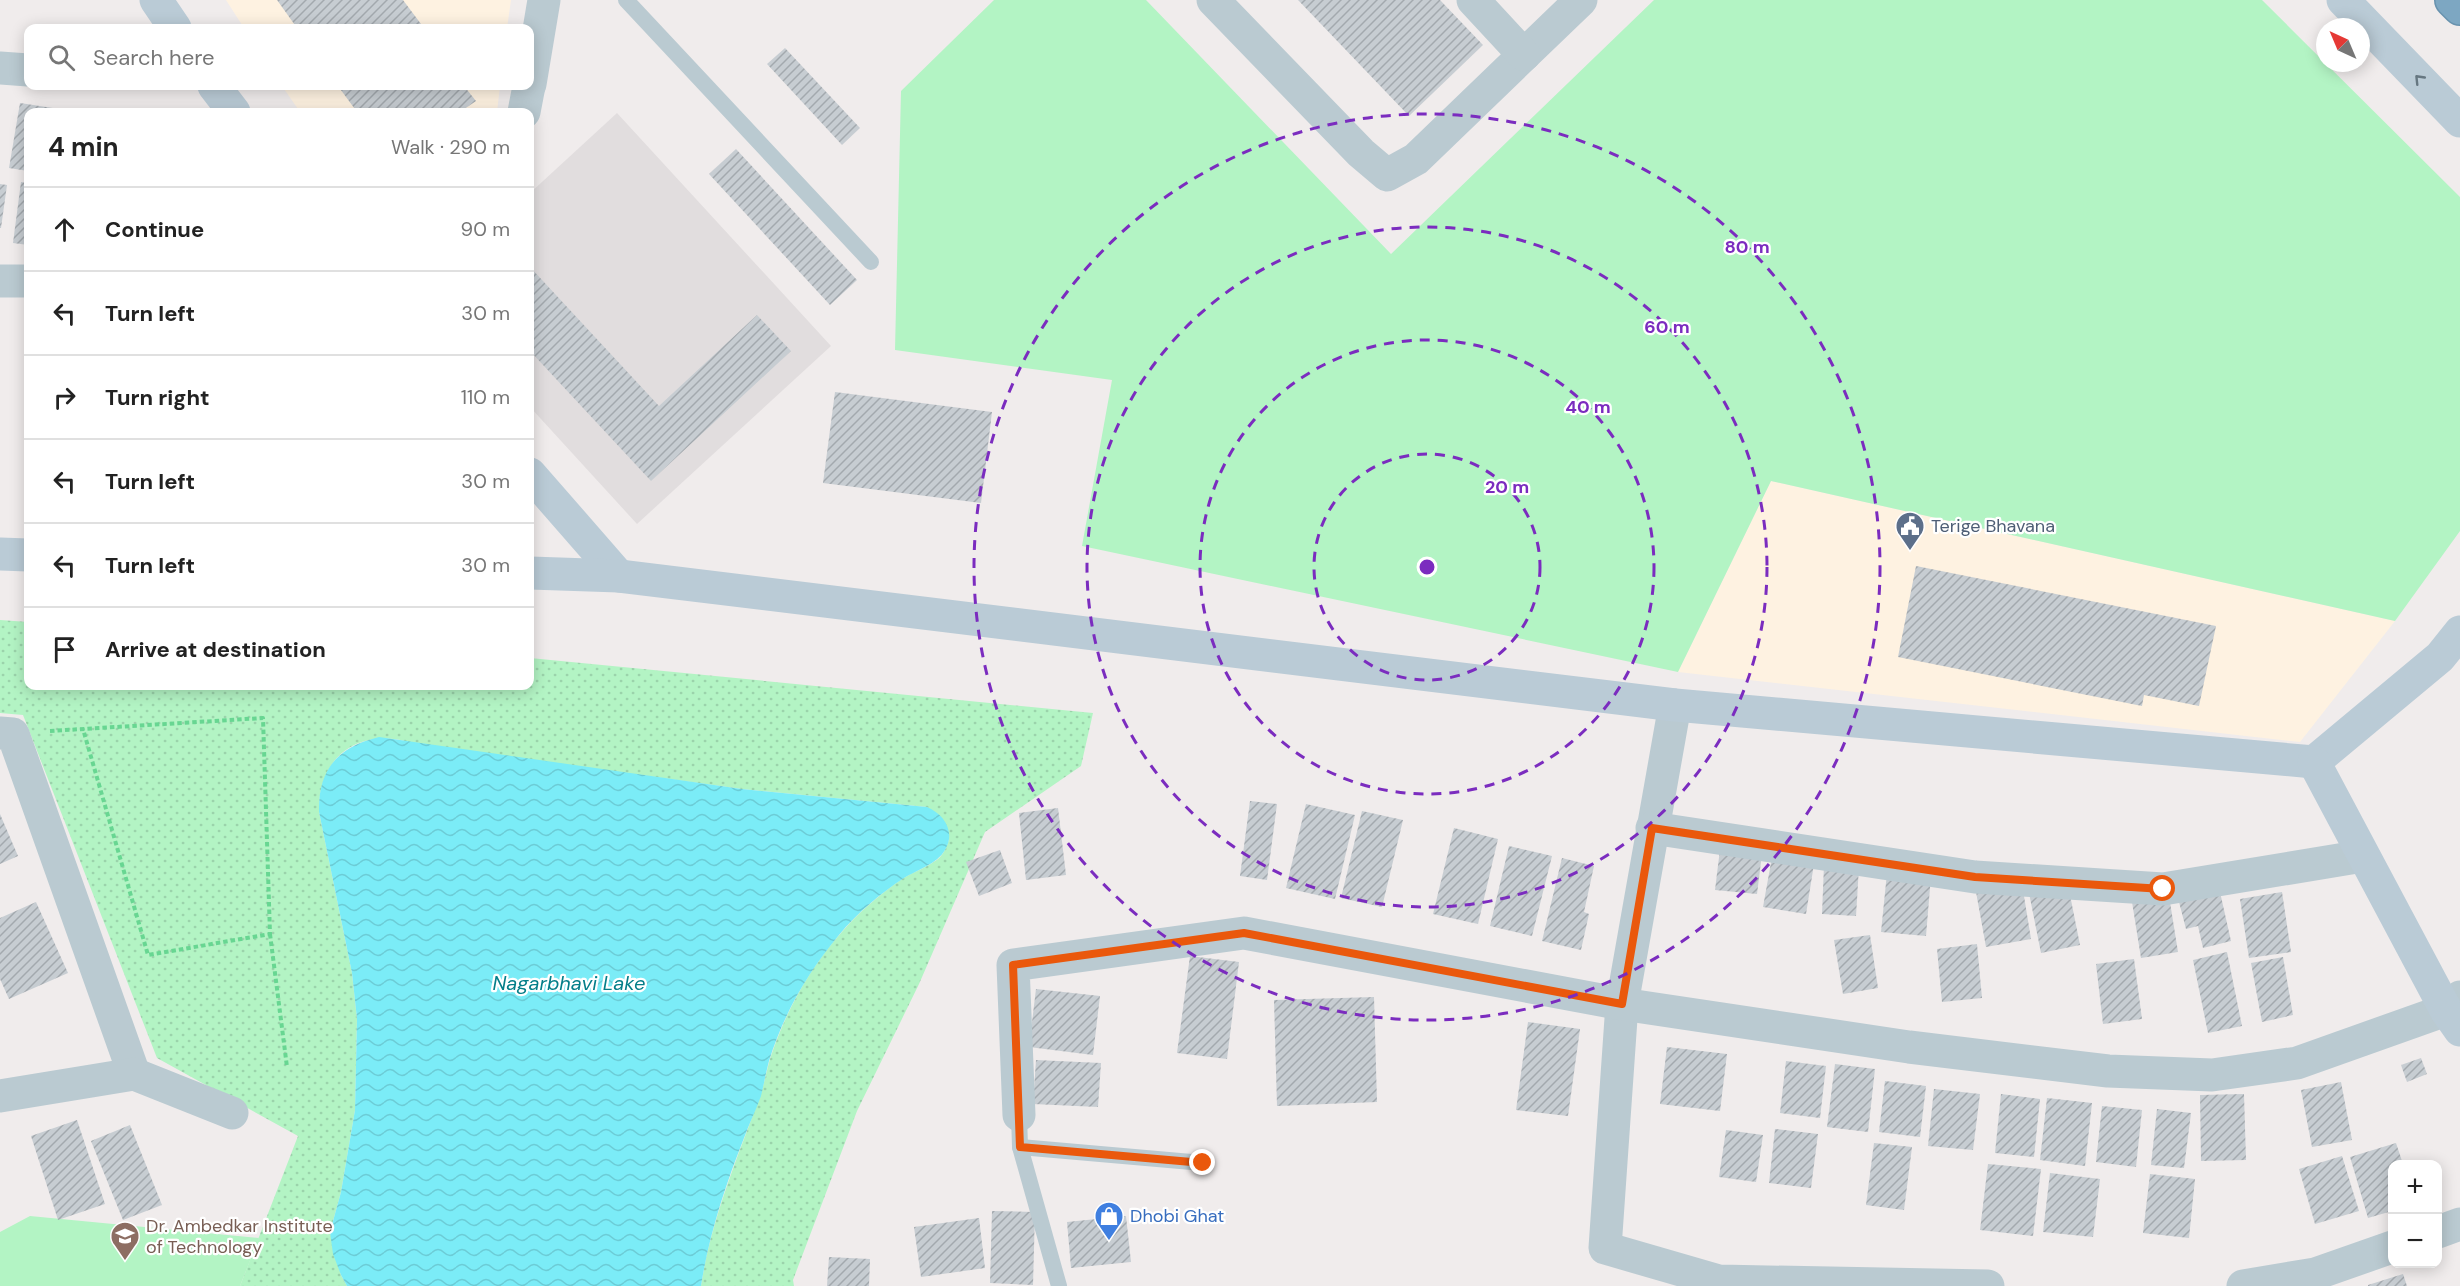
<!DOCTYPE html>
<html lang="en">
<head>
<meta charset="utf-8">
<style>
	:root { --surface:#fff; --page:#f6f6f6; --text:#222; --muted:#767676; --line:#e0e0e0 }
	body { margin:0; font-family:"DM Sans",sans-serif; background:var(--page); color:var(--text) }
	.controls { position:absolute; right:18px; bottom:18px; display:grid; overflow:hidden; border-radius:12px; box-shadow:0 3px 15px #0003 }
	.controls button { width:54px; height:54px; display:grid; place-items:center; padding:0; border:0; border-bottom:2px solid var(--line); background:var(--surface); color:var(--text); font:30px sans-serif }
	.compass { position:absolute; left:2316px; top:18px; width:54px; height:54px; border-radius:50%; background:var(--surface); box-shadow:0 3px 15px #0003; rotate:316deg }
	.stop { position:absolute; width:18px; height:18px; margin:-14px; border:4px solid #ea580c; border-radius:50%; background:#fff }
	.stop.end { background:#ea580c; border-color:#fff; box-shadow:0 2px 6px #0008 }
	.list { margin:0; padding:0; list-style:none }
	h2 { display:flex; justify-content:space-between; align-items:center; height:78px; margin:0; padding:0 24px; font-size:26px }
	h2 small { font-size:20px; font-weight:400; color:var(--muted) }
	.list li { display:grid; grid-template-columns:39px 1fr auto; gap:18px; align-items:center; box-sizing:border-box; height:84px; padding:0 24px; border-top:2px solid var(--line) }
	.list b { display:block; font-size:22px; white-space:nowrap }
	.list em { font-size:20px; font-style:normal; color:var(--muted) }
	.icon { flex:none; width:33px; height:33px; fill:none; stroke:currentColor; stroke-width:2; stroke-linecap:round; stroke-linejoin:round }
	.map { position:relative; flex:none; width:2460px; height:1286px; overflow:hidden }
	.search { position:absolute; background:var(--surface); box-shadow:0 3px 15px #0003; left:24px; top:24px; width:510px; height:66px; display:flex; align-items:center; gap:15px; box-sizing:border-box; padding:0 21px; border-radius:12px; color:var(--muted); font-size:22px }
	.panel { position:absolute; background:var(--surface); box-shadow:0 3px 15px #0003; left:24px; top:108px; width:510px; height:582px; border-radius:12px }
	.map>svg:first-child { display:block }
	.commercial { fill:#fef2e1 }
	.education { fill:#e1ddde }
	.grass { fill:#b3f4c4 }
	.park { fill:url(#park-dots) }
	.water { fill:url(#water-waves) }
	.building { fill:url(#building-hatch) }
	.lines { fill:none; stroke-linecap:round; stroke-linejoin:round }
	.highway-casing { stroke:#6892ae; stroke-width:36 }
	.path { stroke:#68d692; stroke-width:4; stroke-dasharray:4.5 3; stroke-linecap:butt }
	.lane { stroke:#bacad1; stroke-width:16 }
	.street { stroke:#bacad1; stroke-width:33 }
	.secondary { stroke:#bacbd6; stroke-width:33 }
	.highway { stroke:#7da7c2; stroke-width:33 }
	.oneway { stroke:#667781 }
	.route { stroke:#ea580c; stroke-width:8 }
	.ring { fill:none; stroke:#7b2cbf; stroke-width:3; stroke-dasharray:10 8 }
	.labels { text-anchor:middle; stroke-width:4.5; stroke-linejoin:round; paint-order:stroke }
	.service-label { font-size:18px; fill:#4e5e75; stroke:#fff; text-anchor:start }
	.shop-label { font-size:18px; fill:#366cbe; stroke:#fff; text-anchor:start }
	.education-label { font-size:18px; fill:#785e54; stroke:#fff; text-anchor:start }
	.water-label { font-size:20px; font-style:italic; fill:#047e89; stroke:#fff }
	.centre { fill:#7b2cbf; stroke:#fff; stroke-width:3 }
	.ring-label { font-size:18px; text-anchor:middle; font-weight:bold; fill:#7b2cbf; stroke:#fff; stroke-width:4.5; stroke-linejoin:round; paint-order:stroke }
</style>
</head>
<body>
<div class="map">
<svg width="2460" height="1286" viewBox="0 0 2460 1286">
	<defs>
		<pattern id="park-dots" width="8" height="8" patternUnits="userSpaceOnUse" patternTransform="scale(1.5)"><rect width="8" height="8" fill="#b3f4c4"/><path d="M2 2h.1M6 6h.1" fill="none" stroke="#9bd3ab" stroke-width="1.8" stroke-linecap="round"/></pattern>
		<pattern id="water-waves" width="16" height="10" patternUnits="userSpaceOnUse" patternTransform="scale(1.5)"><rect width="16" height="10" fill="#7becf7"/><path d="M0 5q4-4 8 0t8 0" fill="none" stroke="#6cccd6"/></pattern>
		<pattern id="building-hatch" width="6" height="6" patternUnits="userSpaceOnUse" patternTransform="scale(1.5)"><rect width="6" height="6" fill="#c7cdd2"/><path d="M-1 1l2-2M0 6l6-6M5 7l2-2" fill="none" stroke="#a3a9ae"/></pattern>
	</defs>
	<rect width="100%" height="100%" fill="#f0ecec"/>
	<g class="commercial">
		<path d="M226,0H511L507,28H244Z"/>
		<path d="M282,86H500L497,112H300Z"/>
		<path d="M1771,481L2395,621L2300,742L1678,672Z"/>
	</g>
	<path class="education" d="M617,113L831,346L637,524L530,407V193Z"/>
	<g class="grass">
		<path d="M994,0H1146L1391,254L1654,0H2262L2460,197V531L2395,621L1771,481L1678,672L1082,546L1112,380L895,350L901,91Z"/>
		<path d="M30,1216L259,1238L240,1286H0V1232Z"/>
	</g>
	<path class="park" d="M0,620L28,622V686H530V658L1093,713L1081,766L985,832L919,984L857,1111L793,1280L794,1286H701C711,1221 736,1161 759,1099C764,1086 766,1072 770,1059C785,1013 808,970 841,933C858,913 880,894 902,879C913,872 928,867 938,859C944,854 947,846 949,839L927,807L742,789L415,744C362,726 318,754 319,812L352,973L357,1019L355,1110L341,1192L330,1232L341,1275L347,1286H240L298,1136L157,1058L23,715L0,713Z"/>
	<path class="water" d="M379,737L742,789L927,807C944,814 956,832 945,850C937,864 917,870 904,878C881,893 857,913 839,935C808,972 784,1013 769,1061C766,1072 764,1084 761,1096C756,1110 749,1124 744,1138C725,1186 709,1235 701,1286H347L341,1275L333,1254L330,1232L341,1192L355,1110L357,1019L352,973L319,812C318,769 338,747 379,737Z"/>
	<g class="building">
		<path d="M277,0H403L424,28H297Z"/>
		<path d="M1298,0H1440L1483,45L1409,116Z"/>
		<path d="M785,48L860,128L842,145L767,64Z"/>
		<path d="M338,86H464L476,101L460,112H357Z"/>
		<path d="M20,103L66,110V112H28V171L9,168Z"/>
		<path d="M736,149L857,280L830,305L709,174Z"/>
		<path d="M21,182L28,183V245L13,243Z"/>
		<path d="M0,184L7,185L1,228H0Z"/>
		<path d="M530,267L659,406L757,315L791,351L651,481L530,351Z"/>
		<path d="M835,392L992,412L981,503L823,483Z"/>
		<path d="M1916,566L2216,626L2199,706L2144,695L2142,706L1898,657Z"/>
		<path d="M1250,801L1277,804L1267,880L1240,876Z"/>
		<path d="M1306,804L1355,815L1335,899L1286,888Z"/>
		<path d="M1058,808L1066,875L1026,880L1019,813Z"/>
		<path d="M1362,811L1403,820L1382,907L1341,898Z"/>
		<path d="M0,814L18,856L0,864Z"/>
		<path d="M1454,828L1498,839L1478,924L1433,914Z"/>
		<path d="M1721,841L1763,846L1757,894L1715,890Z"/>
		<path d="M1509,846L1552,856L1532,936L1490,926Z"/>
		<path d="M1000,850L1012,883L979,896L966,862Z"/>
		<path d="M1772,857L1814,864L1806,914L1763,907Z"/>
		<path d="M1562,858L1594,866L1584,912L1589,914L1581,950L1542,941Z"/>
		<path d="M1824,865L1859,867L1856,916L1822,914Z"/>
		<path d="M1887,873L1931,876L1926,936L1881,932Z"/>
		<path d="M2022,884L2031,939L1986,947L1976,892Z"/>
		<path d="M2068,885L2080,945L2041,953L2029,893Z"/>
		<path d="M2220,892L2231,941L2203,948L2198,926L2186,929L2179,902Z"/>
		<path d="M2282,892L2291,952L2249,958L2240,899Z"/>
		<path d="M2169,896L2178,952L2141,958L2132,902Z"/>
		<path d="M36,902L68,973L9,999L0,979V918Z"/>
		<path d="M1870,935L1878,988L1843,994L1834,940Z"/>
		<path d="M1977,944L1982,998L1942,1002L1937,949Z"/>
		<path d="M2227,952L2242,1026L2208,1033L2193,960Z"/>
		<path d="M1190,956L1239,962L1227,1059L1177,1053Z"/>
		<path d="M2283,957L2293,1015L2262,1022L2251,963Z"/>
		<path d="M2134,959L2142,1019L2103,1024L2096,964Z"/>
		<path d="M1036,989L1100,996L1093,1055L1029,1047Z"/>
		<path d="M1374,997L1377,1102L1277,1106L1274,1000Z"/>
		<path d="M1528,1022L1580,1029L1568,1116L1516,1110Z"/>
		<path d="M1667,1047L1727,1054L1720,1111L1660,1104Z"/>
		<path d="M2421,1058L2427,1074L2407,1082L2401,1065Z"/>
		<path d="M1036,1060L1101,1063L1098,1107L1033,1104Z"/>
		<path d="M1786,1061L1826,1066L1820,1118L1780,1113Z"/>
		<path d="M1835,1064L1875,1069L1868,1132L1827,1127Z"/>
		<path d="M1885,1081L1926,1086L1920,1137L1879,1132Z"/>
		<path d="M2341,1082L2352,1140L2312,1147L2301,1090Z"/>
		<path d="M1934,1089L1980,1094L1973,1150L1928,1146Z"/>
		<path d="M2001,1094L2040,1099L2034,1157L1995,1153Z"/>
		<path d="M2244,1094L2246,1160L2201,1161L2200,1095Z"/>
		<path d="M2047,1098L2092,1103L2085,1166L2040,1160Z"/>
		<path d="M2102,1106L2142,1110L2136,1167L2096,1162Z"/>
		<path d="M2157,1109L2191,1113L2184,1168L2151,1165Z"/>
		<path d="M77,1120L105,1204L58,1220L31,1136Z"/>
		<path d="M130,1125L162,1205L123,1220L91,1141Z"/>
		<path d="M1775,1129L1818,1134L1811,1188L1769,1183Z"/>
		<path d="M1726,1130L1763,1135L1756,1182L1719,1177Z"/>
		<path d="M1874,1143L1912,1147L1904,1210L1866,1205Z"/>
		<path d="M2396,1143L2403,1164H2392V1211L2368,1218L2350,1157Z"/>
		<path d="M2342,1156L2359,1211L2315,1224L2299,1169Z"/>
		<path d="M1988,1164L2041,1169L2033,1236L1980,1230Z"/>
		<path d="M2050,1173L2100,1179L2093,1237L2043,1232Z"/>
		<path d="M2150,1174L2195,1179L2189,1238L2143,1233Z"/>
		<path d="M992,1211L1035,1212L1033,1285L990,1283Z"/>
		<path d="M1126,1216L1131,1262L1071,1268L1067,1222Z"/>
		<path d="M979,1218L985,1268L921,1277L914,1227Z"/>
		<path d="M829,1257L870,1259L869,1286H827Z"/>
		<path d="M2403,1274L2407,1286H2368V1285Z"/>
	</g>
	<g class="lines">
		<g class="highway-casing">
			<path id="highway" d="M2452,0L2460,8"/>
		</g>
		<g class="path">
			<path d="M50,731L263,718L270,934L148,955L83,729"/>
			<path d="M270,934L287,1067"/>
		</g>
		<g class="lane">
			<path d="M626,0L871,262"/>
			<path d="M1019,1115L1020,1147L1059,1286"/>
			<path d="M1020,1147L1203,1163"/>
		</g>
		<g class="street">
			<path d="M1213,0L1361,153L1387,175L1416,159L1581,0"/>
			<path d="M1473,0L1524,55"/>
			<path d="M0,68L28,70"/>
			<path d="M530,84L544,0"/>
			<path d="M524,112L529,86"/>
			<path d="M0,281H28"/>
			<path d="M1675,705L1622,1004L1605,1248L1719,1281L1988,1286"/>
			<path d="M0,733L13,734L134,1074"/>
			<path d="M1652,828L1975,877L2163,889L2363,856"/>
			<path d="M0,1096L134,1074L232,1113"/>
			<path d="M1019,1115L1013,965L1244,933L1622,1004L1909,1047L2108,1071L2212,1075L2297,1063L2446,1010L2460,997"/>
			<path d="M2438,1232L2460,1224"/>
			<path d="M2243,1286L2315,1274L2392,1247"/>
		</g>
		<g class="secondary">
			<path d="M156,0L175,28"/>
			<path d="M2343,0L2460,121"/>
			<path d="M214,86L234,112"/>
			<path d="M530,474L619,576"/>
			<path d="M0,554L28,555"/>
			<path d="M530,573L619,576L1675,705L2314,762L2440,657L2460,632"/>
			<path d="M2314,762L2446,1010L2460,1030"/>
		</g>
		<use href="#highway" class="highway"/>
	</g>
	<defs><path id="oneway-chevron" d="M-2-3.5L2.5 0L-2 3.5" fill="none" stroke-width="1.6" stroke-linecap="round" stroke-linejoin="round" transform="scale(1.5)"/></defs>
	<use class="oneway" href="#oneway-chevron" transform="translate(2419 79) rotate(-134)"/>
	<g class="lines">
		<path class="route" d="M1203,1163L1020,1147L1013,965L1244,933L1622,1004L1652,828L1975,877L2163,889"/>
	</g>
	<g class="ring">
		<circle cx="1427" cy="567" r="113"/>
		<circle cx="1427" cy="567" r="227"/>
		<circle cx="1427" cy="567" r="340"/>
		<circle cx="1427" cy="567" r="453"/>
	</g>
	<defs>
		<g id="civic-pin" transform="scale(1.5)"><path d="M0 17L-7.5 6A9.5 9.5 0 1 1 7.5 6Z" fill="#5c6f8a" stroke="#fff"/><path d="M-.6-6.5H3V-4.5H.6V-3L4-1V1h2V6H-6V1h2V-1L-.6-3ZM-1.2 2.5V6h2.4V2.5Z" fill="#fff"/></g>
		<g id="shop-pin" transform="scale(1.5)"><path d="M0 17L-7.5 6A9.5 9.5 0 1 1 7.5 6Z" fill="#3f7fe0" stroke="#fff"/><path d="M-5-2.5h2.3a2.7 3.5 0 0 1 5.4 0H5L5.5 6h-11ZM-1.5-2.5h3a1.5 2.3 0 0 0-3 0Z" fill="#fff"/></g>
		<g id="university-pin" transform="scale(1.5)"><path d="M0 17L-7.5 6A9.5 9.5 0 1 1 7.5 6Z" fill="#8d6e63" stroke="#fff"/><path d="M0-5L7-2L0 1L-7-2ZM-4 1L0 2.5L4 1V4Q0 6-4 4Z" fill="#fff"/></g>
	</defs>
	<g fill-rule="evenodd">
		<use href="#civic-pin" x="1910" y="526"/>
		<use href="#shop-pin" x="1109" y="1216"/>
		<use href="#university-pin" x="125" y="1236"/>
	</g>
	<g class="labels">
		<g class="service-label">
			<text x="1931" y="532">Terige Bhavana</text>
		</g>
		<g class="shop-label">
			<text x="1130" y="1222">Dhobi Ghat</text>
		</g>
		<g class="education-label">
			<text x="146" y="1232">Dr. Ambedkar Institute<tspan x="146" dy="21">of Technology</tspan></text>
		</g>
		<g class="water-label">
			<text x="569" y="990">Nagarbhavi Lake</text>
		</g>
	</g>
	<circle cx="1427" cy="567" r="9" class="centre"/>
	<g class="ring-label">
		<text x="1747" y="253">80 m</text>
		<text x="1667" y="333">60 m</text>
		<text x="1588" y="413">40 m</text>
		<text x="1507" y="493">20 m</text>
	</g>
</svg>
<div class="controls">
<button>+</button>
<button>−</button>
</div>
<svg class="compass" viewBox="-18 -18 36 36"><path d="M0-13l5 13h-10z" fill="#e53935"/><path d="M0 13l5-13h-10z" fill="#767676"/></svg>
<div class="stop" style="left:2163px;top:889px"></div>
<div class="stop end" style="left:1203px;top:1163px"></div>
<div class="search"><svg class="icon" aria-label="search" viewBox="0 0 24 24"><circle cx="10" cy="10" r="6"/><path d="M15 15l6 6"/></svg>Search here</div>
<section class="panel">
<h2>4 min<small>Walk · 290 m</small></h2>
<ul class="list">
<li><svg class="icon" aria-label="ahead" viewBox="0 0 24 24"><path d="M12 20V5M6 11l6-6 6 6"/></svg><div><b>Continue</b></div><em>90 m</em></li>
<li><svg class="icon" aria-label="left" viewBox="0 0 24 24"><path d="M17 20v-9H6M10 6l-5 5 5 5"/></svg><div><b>Turn left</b></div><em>30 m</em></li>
<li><svg class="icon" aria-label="right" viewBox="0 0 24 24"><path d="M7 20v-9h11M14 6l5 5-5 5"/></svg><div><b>Turn right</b></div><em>110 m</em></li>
<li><svg class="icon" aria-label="left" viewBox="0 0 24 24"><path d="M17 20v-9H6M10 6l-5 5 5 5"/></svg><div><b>Turn left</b></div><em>30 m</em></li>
<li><svg class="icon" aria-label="left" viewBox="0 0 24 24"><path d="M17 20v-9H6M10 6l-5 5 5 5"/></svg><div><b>Turn left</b></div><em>30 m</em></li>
<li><svg class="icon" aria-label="arrive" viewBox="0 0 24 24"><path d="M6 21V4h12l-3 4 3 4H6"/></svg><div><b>Arrive at destination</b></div></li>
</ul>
</section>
</div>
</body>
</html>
